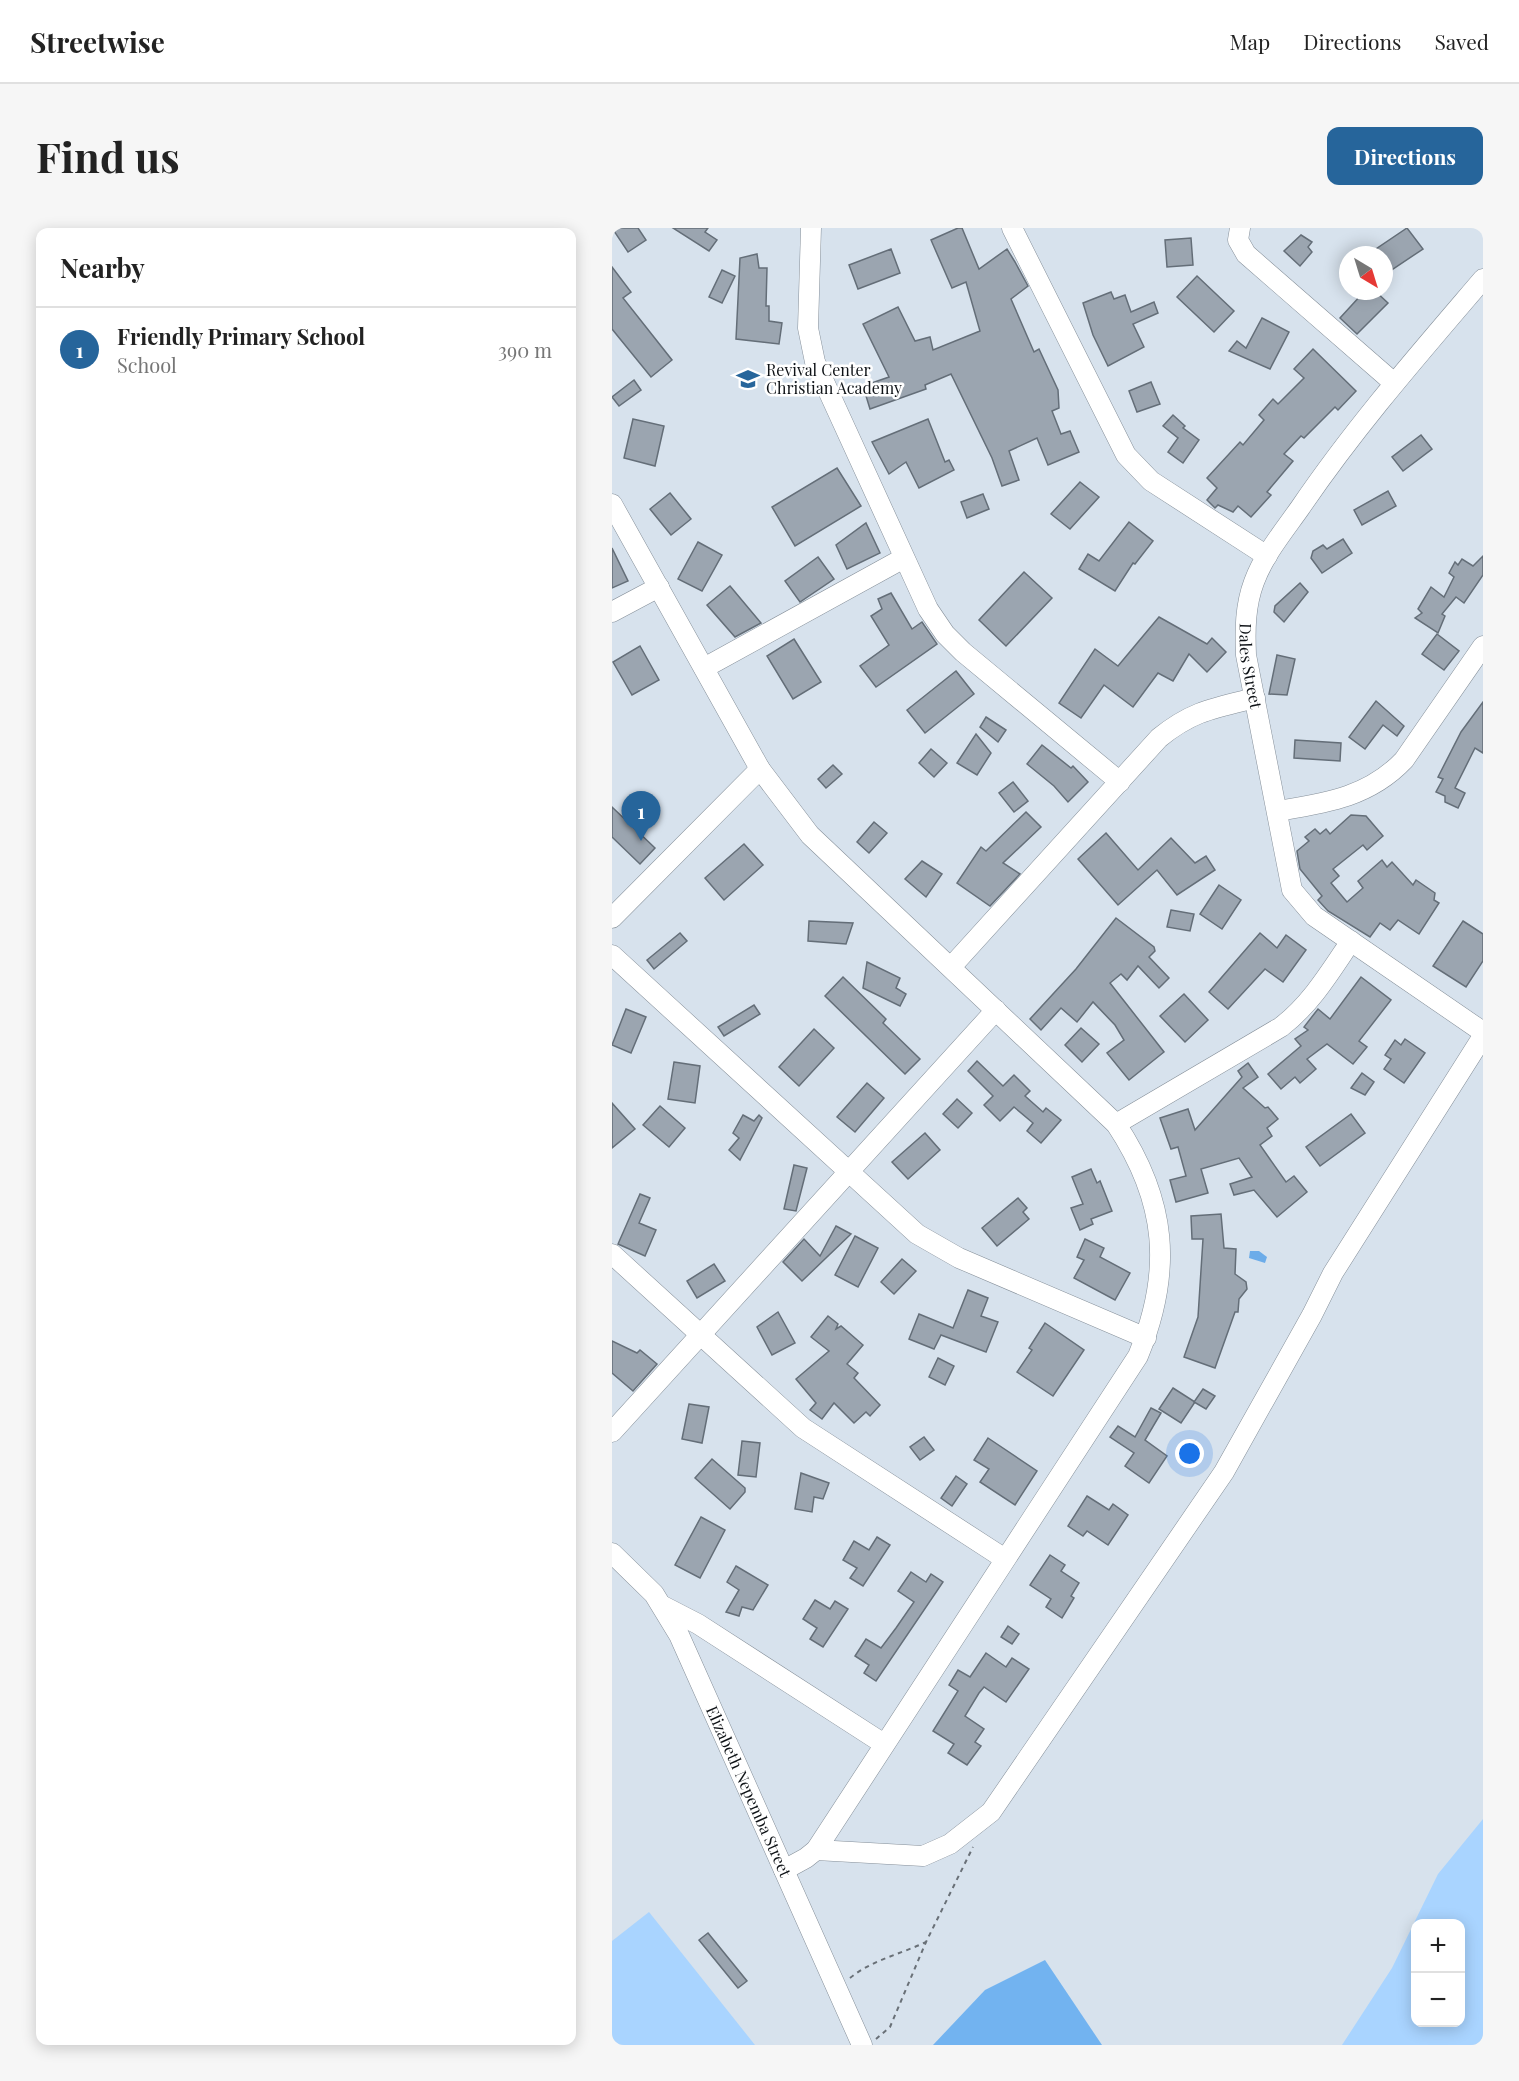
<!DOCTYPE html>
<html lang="en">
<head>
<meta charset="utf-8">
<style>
	:root { --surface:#fff; --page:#f6f6f6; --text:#222; --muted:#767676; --line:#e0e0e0; --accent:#26659b }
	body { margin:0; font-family:"Playfair Display",serif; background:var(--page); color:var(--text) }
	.controls { position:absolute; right:18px; bottom:18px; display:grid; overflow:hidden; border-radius:12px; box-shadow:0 3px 15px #0003 }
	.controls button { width:54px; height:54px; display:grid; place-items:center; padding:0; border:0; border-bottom:2px solid var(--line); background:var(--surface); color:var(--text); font:30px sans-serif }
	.compass { position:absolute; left:727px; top:18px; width:54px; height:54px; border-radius:50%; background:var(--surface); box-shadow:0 3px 15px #0003; rotate:142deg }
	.you { position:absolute; left:578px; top:1226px; width:21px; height:21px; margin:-15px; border:4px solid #fff; border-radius:50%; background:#1a73e8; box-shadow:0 0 0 9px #1a73e833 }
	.badge { display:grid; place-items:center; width:39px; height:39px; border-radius:50%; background:var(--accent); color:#fff; font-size:20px; font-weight:700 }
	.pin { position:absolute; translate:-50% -50px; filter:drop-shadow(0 2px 3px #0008) }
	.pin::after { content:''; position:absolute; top:32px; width:21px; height:18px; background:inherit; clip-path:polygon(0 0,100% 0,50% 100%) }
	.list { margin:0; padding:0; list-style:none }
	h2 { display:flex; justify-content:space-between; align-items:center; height:78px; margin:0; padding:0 24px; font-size:26px }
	h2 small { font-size:20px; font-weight:400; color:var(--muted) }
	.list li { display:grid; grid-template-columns:39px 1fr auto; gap:18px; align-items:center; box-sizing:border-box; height:84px; padding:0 24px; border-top:2px solid var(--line) }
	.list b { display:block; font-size:22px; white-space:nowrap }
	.list p { margin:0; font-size:20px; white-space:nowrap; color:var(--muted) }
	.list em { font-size:20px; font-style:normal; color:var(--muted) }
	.map { position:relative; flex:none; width:871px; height:1817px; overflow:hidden; border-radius:12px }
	header { display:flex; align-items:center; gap:36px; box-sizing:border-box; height:84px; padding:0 30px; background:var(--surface); border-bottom:2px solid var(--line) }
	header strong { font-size:28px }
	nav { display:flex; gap:33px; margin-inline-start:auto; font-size:21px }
	.intro { display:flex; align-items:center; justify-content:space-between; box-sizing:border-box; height:144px; padding:0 36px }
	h1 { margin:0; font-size:42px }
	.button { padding:15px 27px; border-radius:12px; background:var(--accent); color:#fff; font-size:21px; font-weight:700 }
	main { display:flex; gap:36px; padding:0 36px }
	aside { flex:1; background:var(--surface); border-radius:12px; box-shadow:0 3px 15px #0003 }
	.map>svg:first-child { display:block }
	.green { fill:#a9d4ff; fill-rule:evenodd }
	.forest { fill:#72b3f0 }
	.water { fill:#6cace9 }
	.building { fill:#9ba5b0; stroke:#646e78; stroke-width:1.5 }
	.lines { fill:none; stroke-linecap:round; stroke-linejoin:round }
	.minor-casing { stroke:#858f99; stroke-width:21 }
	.path { stroke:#697077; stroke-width:2; stroke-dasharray:4.5 4.5; stroke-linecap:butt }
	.minor { stroke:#fff; stroke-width:20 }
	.labels { text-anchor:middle; stroke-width:5; stroke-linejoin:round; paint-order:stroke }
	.poi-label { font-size:16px; fill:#0e1216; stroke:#fff; text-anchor:start }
	.street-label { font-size:16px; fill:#0e1216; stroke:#fff }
</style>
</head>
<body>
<header>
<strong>Streetwise</strong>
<nav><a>Map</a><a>Directions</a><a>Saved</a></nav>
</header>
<div class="intro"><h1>Find us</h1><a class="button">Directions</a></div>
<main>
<aside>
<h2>Nearby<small></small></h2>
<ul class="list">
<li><span class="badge">1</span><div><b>Friendly Primary School</b><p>School</p></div><em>390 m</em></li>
</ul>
</aside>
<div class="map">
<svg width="871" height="1817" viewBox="0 0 871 1817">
	<rect width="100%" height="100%" fill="#d7e2ed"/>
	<g class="green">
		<path d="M871,1591V1817H730L780,1740L826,1646ZM804,1696H848V1794H804Z"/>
		<path d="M37,1684L143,1817H0V1713Z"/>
	</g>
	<path class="forest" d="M433,1732L490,1817H321L373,1762Z"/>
	<path class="water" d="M638,1023H647L655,1029L653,1035L637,1030Z"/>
	<g class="building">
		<path d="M0,0H26L34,12L16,24Z"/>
		<path d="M61,0H96L93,4L105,12L97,23Z"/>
		<path d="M346,0H350L367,41L395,21L403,34L416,58L399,71L422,124L427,121L446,162L447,180L440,183L449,206L458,203L467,224L436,237L425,210L397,223L407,252L390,258L380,230L339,146L313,157L314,161L258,181L251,158L277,149L251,96L286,79L303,113L318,109L321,122L368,103L354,54L340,60L319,12Z"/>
		<path d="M795,0L811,21L772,47V27H755Z"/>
		<path d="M689,7L700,14L696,19L700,24L688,38L672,23Z"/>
		<path d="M579,10L581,37L555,39L553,12Z"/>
		<path d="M279,21L288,45L246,61L237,37Z"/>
		<path d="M145,26L147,40H155L154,78H157V93L170,95L167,116L124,111L128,30Z"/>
		<path d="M0,39L19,64L11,70L60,132L39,149L0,101Z"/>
		<path d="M110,42L123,48L110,75L97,69Z"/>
		<path d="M585,48L622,83L602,104L565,69Z"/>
		<path d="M759,63H763L776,75L745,106L728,90L750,66L754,69Z"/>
		<path d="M499,64L502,71L513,67L519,84L542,74L546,85L521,96L532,119L496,138L481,107L471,75Z"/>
		<path d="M650,90L677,104L658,141L617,123L625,113L634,120Z"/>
		<path d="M701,121L744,163L726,182L723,179L692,210L689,208L672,226L681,233L655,264L659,267L639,289L626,278L621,284L606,277L603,280L595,272L605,260L595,250L628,214L631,217L652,192L647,187L661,171L666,176L692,150L682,141Z"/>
		<path d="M22,152L29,162L7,178L0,169Z"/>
		<path d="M539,154L548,176L525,184L517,163Z"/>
		<path d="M561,187L573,198L571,200L587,212L571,235L556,224L566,210L551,198Z"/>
		<path d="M21,191L52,198L43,238L12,230Z"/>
		<path d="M316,191L333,234L337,232L342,242L307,260L294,234L277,246L260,214Z"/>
		<path d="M809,207L820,221L791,243L780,229Z"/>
		<path d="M225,240L249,278L183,318L160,279Z"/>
		<path d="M468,254L487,269L458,301L439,286Z"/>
		<path d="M776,263L784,278L750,297L742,282Z"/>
		<path d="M58,265L79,291L59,307L38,281Z"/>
		<path d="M371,266L377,281L355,290L349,274Z"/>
		<path d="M517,294L541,313L523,336L521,335L503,363L467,341L476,326L487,333Z"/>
		<path d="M254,295L268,325L235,341L224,317Z"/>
		<path d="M731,311L740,325L710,345L699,330L701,323L711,317L715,321Z"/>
		<path d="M86,314L110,327L90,363L66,351Z"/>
		<path d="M0,320L16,353L0,360Z"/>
		<path d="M871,328V347L852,375L844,369L830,386L833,388L826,405L803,390L810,385L806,381L819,359L832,369L842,349L837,345L843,334L846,337L850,331L861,338Z"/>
		<path d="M206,329L222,351L188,374L173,353Z"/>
		<path d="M412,344L440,370L394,418L367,392Z"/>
		<path d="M688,355L696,364L672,394L662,384L663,378Z"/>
		<path d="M118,358L149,395L123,409L95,377Z"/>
		<path d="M279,365L300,401L310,394L325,416L264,459L248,438L277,417L259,388L270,381L266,371Z"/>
		<path d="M547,389L595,416L600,410L614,424L595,444L577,426L561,453L546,445L521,479L492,457L469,490L447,475L483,421L506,438Z"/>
		<path d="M825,406L847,423L832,442L810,426Z"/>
		<path d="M182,411L209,454L181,471L155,428Z"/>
		<path d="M28,418L47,452L20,467L1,434Z"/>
		<path d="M665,427L683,431L675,467L657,466Z"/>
		<path d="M344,443L362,466L313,505L295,482Z"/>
		<path d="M764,473L792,498L785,508L771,497L753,521L737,509Z"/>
		<path d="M871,474V525L863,520L843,560L853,565L846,580L833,574V568L824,564L831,551L826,549L849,504Z"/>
		<path d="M374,489L394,502L386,514L368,499Z"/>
		<path d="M364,506L379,525L365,547L345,535Z"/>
		<path d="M683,512L729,515L728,533L682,530Z"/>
		<path d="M430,517L459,540L461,538L476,554L456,574L442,558L415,536Z"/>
		<path d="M319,521L335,535L322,549L307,535Z"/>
		<path d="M221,537L230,546L214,560L206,551Z"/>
		<path d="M401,554L416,573L402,584L387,565Z"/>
		<path d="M0,579L43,620L28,636L0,609Z"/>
		<path d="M414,584L429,599L391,635L408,646L378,678L345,655L369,619L374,623Z"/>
		<path d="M739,587L754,588L771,608L755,622L751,617L721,641L727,648L719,655L735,674L751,660L746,653L770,632L775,639L780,634L801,657L804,652L823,665L822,672L827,675L807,706L786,692L778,702L768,695L758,709L716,683L706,672L710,668L688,641L685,623L697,613L693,609L703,601L708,606L714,601L718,606Z"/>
		<path d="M262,594L275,605L257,625L245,614Z"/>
		<path d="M494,605L526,642L559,610L583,635L594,628L603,642L565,667L545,642L506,677L466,631Z"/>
		<path d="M132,616L151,637L112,672L93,650Z"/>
		<path d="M310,633L330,646L314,669L293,651Z"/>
		<path d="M607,657L629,672L610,701L588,686Z"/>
		<path d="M559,682L582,686L578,703L555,699Z"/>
		<path d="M504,690L542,719L543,723L537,729L557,750L547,760L526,738L515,752L509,746L498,755L552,824L517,852L495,825L512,812L503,797L481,774L465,794L449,780L429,802L418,791L464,741Z"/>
		<path d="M197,693L241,695L234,716L196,713Z"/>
		<path d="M851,693L871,706V733L854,759L821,738Z"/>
		<path d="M68,705L75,713L42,741L35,732Z"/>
		<path d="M648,705L665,720L674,707L694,722L671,754L653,741L616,781L597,764Z"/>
		<path d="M255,734L288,750L284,760L294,766L288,778L251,760Z"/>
		<path d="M231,749L274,791L271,795L308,831L293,846L213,768Z"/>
		<path d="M749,749L779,772L747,813L755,819L741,836L715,816L695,831L704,841L688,855L683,849L669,861L656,846L689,818L683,811L696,802L692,799L706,781L718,791Z"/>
		<path d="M572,766L596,792L573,814L548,788Z"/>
		<path d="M142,777L148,786L112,808L106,799Z"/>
		<path d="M14,781L34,789L19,825L0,817Z"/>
		<path d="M469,800L487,816L470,834L453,817Z"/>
		<path d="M202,801L222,820L187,858L167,839Z"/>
		<path d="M793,811L813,825L792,855L772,841L779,831L773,827L783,812L789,817Z"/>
		<path d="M365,833L391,858L402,847L418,863L413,868L431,884L434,880L449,892L429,915L415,903L421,895L402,879L388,893L372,877L381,868L356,843Z"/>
		<path d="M62,834L88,838L83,875L56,871Z"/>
		<path d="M636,835L646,849L631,860L653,880L656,879L666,891L655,900L660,908L648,917L674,954L682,948L695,964L665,989L642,962L622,967L618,956L640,949L627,930L589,941L596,965L564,974L558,952L574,948L566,919L559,921L548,890L576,881L583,902L630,849L626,843Z"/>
		<path d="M750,845L762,854L753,867L739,860Z"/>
		<path d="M255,855L272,870L243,904L225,889Z"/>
		<path d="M345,871L360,885L346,900L331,886Z"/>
		<path d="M0,875L23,901L0,920Z"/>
		<path d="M48,878L73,900L57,919L31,897Z"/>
		<path d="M739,886L753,905L708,938L694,919Z"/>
		<path d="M131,887L142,893L147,887L150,890L128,932L117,922L127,910L121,905Z"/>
		<path d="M313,905L328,922L296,951L280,934Z"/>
		<path d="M182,937L195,940L184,983L172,981Z"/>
		<path d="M479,941L485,955L488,953L500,983L479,991L481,996L468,1002L459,980L471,976L460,949Z"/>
		<path d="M28,966L38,970L27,995L44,1002L33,1028L6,1016Z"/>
		<path d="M406,970L415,980L411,984L417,991L385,1018L370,1000Z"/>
		<path d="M609,986L612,1020L624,1021L623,1046L634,1054L635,1061L627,1071L626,1084H623L603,1140L572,1129L586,1089L591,1011H580L579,988Z"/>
		<path d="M224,998L239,1006L190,1053L171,1034L192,1011L208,1028Z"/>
		<path d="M243,1008L266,1020L246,1059L223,1047Z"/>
		<path d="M473,1011L492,1020L488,1029L518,1045L503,1072L462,1050L472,1032L465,1029Z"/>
		<path d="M290,1031L304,1043L282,1066L269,1054Z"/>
		<path d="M102,1036L113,1053L85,1070L75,1053Z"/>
		<path d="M356,1062L376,1070L369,1088L386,1094L374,1124L329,1107L322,1121L297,1111L307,1086L341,1100Z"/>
		<path d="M166,1084L183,1115L160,1127L145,1099Z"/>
		<path d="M216,1088L226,1096L224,1101L229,1098L251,1117L235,1136L246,1145L242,1150L268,1177L258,1188L254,1184L242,1195L222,1175L210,1191L198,1182L204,1175L184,1151L217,1123L199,1109Z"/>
		<path d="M433,1095L472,1122L441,1168L405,1144L420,1122L417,1120Z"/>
		<path d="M0,1113L25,1125L28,1122L45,1136L21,1163L0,1145Z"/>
		<path d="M326,1130L342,1138L333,1157L317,1149Z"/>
		<path d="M561,1160L583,1174L569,1195L547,1181Z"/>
		<path d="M591,1161L603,1168L594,1181L582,1174Z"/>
		<path d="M77,1176L97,1179L90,1215L70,1211Z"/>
		<path d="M539,1180L549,1185L533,1212L555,1228L537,1255L513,1238L522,1225L498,1209L506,1198L523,1209Z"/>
		<path d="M312,1209L322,1222L308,1232L298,1219Z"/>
		<path d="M376,1210L425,1243L403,1277L368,1254L377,1241L362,1232Z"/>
		<path d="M130,1213L148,1215L144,1249L126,1247Z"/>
		<path d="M100,1231L133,1260V1264L118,1281L83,1250Z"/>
		<path d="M189,1245L217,1255L211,1271L202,1269L200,1284L183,1281Z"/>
		<path d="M344,1248L355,1256L340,1278L329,1270Z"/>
		<path d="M475,1268L497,1282L501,1276L516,1287L496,1317L475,1303L471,1308L456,1298Z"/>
		<path d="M89,1289L113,1302L88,1350L63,1337Z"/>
		<path d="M265,1309L278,1317L251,1358L238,1350L245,1340L231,1332L242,1313L257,1322Z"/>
		<path d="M438,1327L453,1337L449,1343L467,1355L459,1368L462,1370L450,1390L434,1379L439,1371L418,1357Z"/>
		<path d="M124,1338L156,1357L141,1382L130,1379L127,1388L114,1384L127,1362L115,1354Z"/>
		<path d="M299,1344L314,1354L319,1346L331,1354L264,1453L252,1445L257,1437L243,1428L254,1411L269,1420L284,1400L302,1374L286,1363Z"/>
		<path d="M203,1372L218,1381L223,1373L236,1381L211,1419L198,1411L205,1400L191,1391Z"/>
		<path d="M396,1398L407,1406L400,1416L389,1409Z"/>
		<path d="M374,1425L394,1439L400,1430L417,1441L394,1474L372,1459L367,1465L353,1488L372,1501L363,1514L369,1518L355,1537L336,1525L342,1516L321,1503L346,1463L337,1457L346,1442L358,1449Z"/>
		<path d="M96,1705L135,1753L126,1760L87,1712Z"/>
	</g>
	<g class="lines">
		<g class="minor-casing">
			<g id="minor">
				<path d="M199,0L196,100L203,134L316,381L333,406L351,424L508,554"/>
				<path d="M400,0L514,227L539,253L655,328"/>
				<path d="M628,0L626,12L634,26L782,155"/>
				<path id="s1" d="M871,51C807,126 743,199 688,280C671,304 652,327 642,354C633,378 633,402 634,427L680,662L702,688L871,804"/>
				<path d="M0,276L148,541L198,607L504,896C555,973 561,1043 526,1128L204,1622L194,1630L172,1642"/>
				<path d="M0,384L47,359"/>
				<path d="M92,440L292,330"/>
				<path d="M666,583C714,575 757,569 792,532L871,418"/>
				<path d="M0,690L148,541"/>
				<path d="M0,727L305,1006L347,1030L534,1110"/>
				<path d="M339,739L547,510C580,483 602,480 643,470"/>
				<path d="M504,896L669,799C699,776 718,744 739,713"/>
				<path d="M0,1026L191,1200L393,1331"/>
				<path d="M0,1204L384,782"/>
				<path id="s2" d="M0,1325L42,1366L67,1407L250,1817"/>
				<path d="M51,1378L86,1396L272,1516"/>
				<path d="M204,1622L311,1628L338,1616L379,1584L612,1244L700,1087L721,1045L871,808"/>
			</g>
		</g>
		<g class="path">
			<path d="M238,1750C260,1732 289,1726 314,1714"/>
			<path d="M264,1811L278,1799L314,1714L361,1619"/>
		</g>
		<use href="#minor" class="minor"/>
	</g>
	<defs>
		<g id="school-bare" transform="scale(1.8)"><path d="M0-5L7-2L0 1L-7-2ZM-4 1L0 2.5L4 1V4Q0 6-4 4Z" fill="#26659b" stroke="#fff" stroke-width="2.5" paint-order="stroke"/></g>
	</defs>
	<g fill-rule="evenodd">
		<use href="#school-bare" x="136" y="151"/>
	</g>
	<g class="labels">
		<g class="poi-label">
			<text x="154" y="148">Revival Center<tspan x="154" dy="18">Christian Academy</tspan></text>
		</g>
		<g class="street-label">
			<text dy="6" stroke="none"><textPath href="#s1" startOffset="466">Dales Street</textPath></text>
			<text dy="6" stroke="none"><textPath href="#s2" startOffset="278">Elizabeth Nepemba Street</textPath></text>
		</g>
	</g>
</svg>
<div class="controls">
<button>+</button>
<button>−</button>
</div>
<svg class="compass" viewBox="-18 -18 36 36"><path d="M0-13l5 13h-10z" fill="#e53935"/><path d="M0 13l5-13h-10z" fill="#767676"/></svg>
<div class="you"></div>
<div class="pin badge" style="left:29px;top:613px">1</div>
</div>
</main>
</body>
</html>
